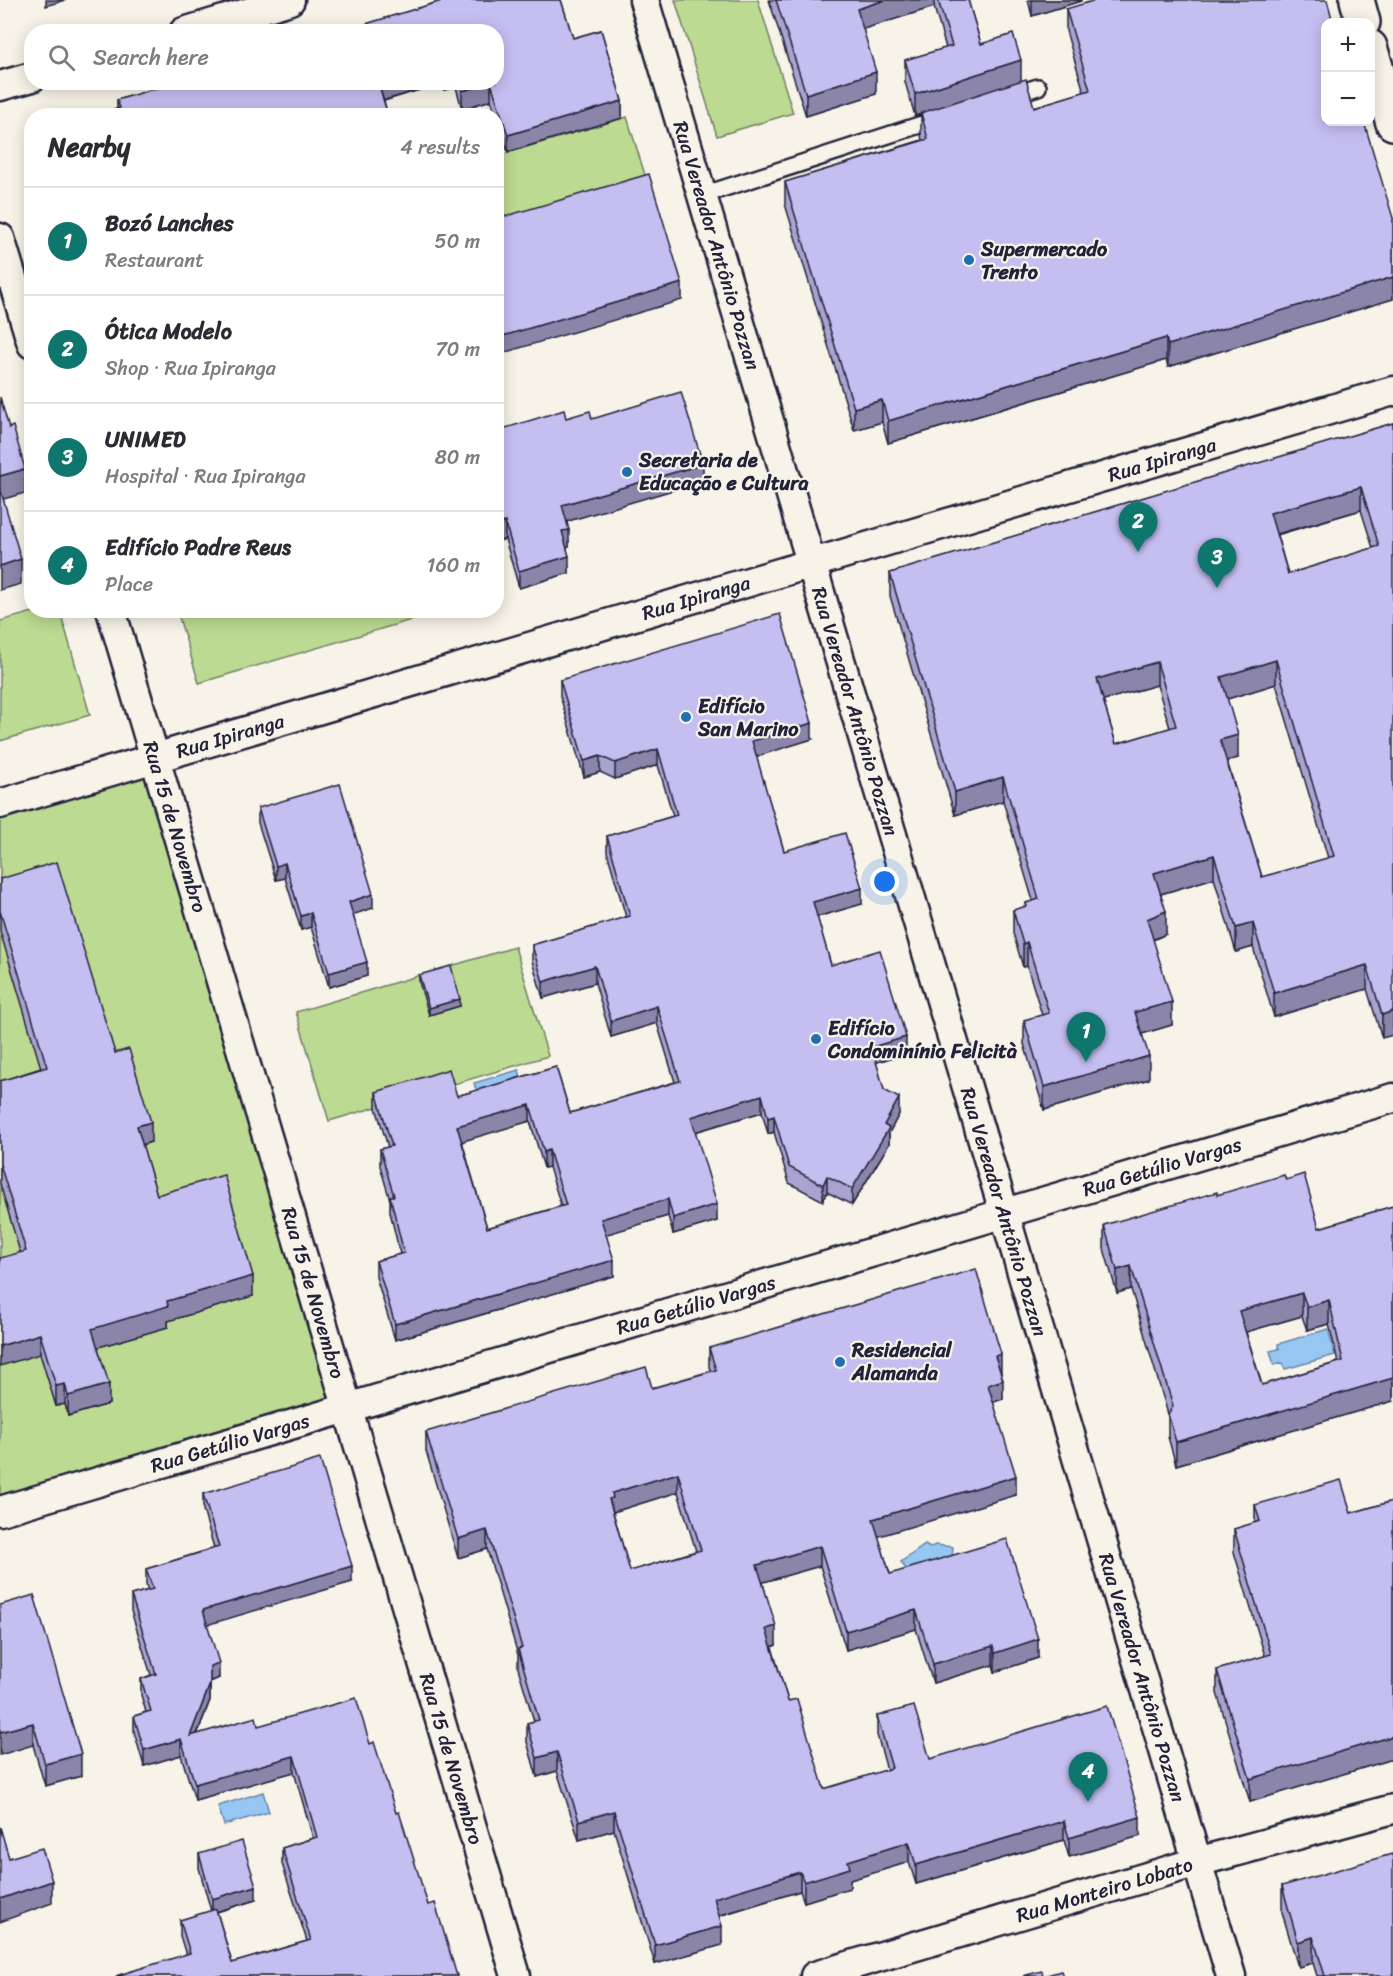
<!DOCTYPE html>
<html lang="en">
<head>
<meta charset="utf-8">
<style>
	:root { --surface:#fff; --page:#f2f2f3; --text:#2b2b33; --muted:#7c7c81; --line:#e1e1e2; --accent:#0f766e }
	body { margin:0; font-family:Sriracha,sans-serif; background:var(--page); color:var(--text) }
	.controls { position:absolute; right:18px; top:18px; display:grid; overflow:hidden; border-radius:12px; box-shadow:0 3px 15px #0003 }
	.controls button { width:54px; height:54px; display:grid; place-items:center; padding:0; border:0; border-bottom:2px solid var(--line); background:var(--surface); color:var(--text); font:30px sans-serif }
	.you { position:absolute; left:885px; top:882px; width:21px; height:21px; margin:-15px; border:4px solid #fff; border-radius:50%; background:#1a73e8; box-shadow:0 0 0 9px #1a73e833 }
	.badge { display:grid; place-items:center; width:39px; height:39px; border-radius:50%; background:var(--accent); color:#fff; font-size:20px; font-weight:700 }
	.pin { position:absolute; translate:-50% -50px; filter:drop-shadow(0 2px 3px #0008) }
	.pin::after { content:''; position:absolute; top:32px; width:21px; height:18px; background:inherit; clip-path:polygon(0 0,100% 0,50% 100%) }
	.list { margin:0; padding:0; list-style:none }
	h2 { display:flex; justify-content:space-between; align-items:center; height:78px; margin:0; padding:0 24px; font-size:26px }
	h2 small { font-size:20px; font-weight:400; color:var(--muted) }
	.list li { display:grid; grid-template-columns:39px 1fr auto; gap:18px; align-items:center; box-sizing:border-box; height:108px; padding:0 24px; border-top:2px solid var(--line) }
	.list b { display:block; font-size:22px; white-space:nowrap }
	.list p { margin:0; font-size:20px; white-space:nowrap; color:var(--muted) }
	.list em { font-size:20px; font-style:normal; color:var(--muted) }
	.icon { flex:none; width:33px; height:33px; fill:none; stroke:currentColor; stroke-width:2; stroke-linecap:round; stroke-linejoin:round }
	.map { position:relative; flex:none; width:1393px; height:1976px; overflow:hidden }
	.search { position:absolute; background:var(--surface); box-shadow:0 3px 15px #0003; left:24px; top:24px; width:480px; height:66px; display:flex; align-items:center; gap:15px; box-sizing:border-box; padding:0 21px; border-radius:24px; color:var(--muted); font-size:22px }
	.panel { position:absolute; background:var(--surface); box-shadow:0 3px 15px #0003; left:24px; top:108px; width:480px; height:510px; border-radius:24px }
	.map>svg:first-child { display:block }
	.green { fill:#bcda92; stroke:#6f7e66; stroke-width:1.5 }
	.water { fill:#96c7f2; stroke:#6885a9; stroke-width:1.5 }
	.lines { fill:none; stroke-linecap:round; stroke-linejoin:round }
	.service-casing { stroke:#22223b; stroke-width:20 }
	.minor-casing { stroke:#22223b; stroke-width:33 }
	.primary-casing { stroke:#22223b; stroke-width:38 }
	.service { stroke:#f7f3e8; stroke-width:15 }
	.minor { stroke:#f7f3e8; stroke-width:28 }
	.primary { stroke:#f7f3e8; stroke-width:33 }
	.wall { fill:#a9a3cf; stroke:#22223b; stroke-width:1.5; fill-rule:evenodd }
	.shaded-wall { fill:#8a85a9; stroke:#22223b; stroke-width:1.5 }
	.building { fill:#c5bef1; stroke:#22223b; stroke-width:1.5; fill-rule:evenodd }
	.poi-dot { fill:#1f6fb2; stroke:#f7f3e8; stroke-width:2 }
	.labels { text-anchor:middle; stroke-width:4.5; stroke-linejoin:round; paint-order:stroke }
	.street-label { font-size:20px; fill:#22223b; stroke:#f7f3e8 }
	.poi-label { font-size:20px; font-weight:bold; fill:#22223b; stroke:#f7f3e8; text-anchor:start }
</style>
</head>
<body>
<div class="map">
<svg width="1393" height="1976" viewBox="0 0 1393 1976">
	<rect width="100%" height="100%" fill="#f7f3e8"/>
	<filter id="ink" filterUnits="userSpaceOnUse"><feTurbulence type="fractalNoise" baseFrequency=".0167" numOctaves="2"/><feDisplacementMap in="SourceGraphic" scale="12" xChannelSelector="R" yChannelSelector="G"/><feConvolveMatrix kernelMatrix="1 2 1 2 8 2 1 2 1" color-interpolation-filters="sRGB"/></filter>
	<g filter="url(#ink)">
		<g class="green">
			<path d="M675,0H758L793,113L717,136Z"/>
			<path d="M627,117L650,191L497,237V156Z"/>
			<path d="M416,610L418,618L199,683L177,611Z"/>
			<path d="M37,611H60L90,715L0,741V621Z"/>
			<path d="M154,759L348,1409L0,1511V804Z"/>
			<path d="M515,947L548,1056L329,1121L296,1012Z"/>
		</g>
		<g class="water">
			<path d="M519,1070L523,1086L484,1115L474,1083Z"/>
			<path d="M1328,1329L1335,1355L1285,1369L1283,1363L1274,1365L1270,1351L1279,1349L1278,1344Z"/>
			<path d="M925,1545L930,1548L935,1545L953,1547L951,1570L914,1581L901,1562Z"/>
			<path d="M263,1792L269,1812L224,1825L218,1806Z"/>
		</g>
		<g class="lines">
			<g class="service-casing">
				<g id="service">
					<path d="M1012,95L1038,87"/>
					<path d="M703,195L941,118"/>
				</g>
			</g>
			<g class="minor-casing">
				<g id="minor">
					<path id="s1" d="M644,0L1231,1976"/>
					<path d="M184,32L290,0"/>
					<path d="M0,86L32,77"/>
					<path d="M0,238L32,344"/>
					<path id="s2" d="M111,610L516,1976"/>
					<path id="s3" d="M0,804L1393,391"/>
					<path id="s4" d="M0,1511L1393,1098"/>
					<path id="s5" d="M815,1976L1197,1862L1393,1809"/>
				</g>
			</g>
			<g class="primary-casing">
				<g id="primary">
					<path d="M1357,0L1363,22"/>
					<path d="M1370,47L1393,123"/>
				</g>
			</g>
			<use href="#service" class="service"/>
			<use href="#minor" class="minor"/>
			<use href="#primary" class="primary"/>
		</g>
		<g class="wall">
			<path d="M445,0H561L573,38L601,30L622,101V118L508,152L491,100L462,109L456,87L444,90L442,83L384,101L388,116H94L117,109V100L177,82H264L265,88L285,82H496V32H366V24Z"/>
			<path d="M769,0H968L981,44L1021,81L1034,107L1084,92L1066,31V9L1393,218V299L1168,367L1166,360L888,443L882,422L854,430L785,204V182L922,140L921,135V115L915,116L905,82V60L946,48L934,7L863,29L876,94L806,116Z"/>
			<path d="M1028,0H1081V1L1032,16Z"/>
			<path d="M566,418L592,419L703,481L567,521L569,547H567L569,573L519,588L505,539L496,542V431Z"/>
			<path d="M1393,423L1382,1038L1367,989L1274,1017L1253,947L1236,952L1214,878L1161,894L1166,934L1153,940L1172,1025L1142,1034L1149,1079L1044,1110L1024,1044V1020L1042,1015L1027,966L1023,967L1013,933V910L1026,907V903L1033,901L1003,801L955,815L890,596V573ZM1361,510L1373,548L1288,574L1277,535ZM1276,684L1328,858L1262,877L1227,761L1238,758L1227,699ZM1157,685L1170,728L1116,744L1103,700Z"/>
			<path d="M560,680L812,739L756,756L784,851L862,904L817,917L831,965L906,1053L876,1062L884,1090L899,1114L889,1133V1144L852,1205L827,1192L823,1201L789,1183L774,1132L768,1134L762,1112L695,1132L717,1221L673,1234L668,1216L606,1234L614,1276L395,1340L376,1277V1261L400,1254L390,1212V1200L380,1166V1149L388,1147L376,1108V1092L457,1096L556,1067L570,1113L675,1082L657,1023L611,1037L595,983L543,998L532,961V945L626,917L607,852V836L673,816L658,765L615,779L600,772L584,777L560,696ZM530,1121L544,1168L549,1167L561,1206L487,1228L462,1141Z"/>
			<path d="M258,808L373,908L353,914L367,976L329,987L311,927L301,930L285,878L276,880L258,823Z"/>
			<path d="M0,879L115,1053L151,1142L142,1145L157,1195L253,1296L168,1321V1327L98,1347L109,1404L68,1416L65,1404L56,1406L40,1354L20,1252L0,1184V1081L41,1068L0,931Z"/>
			<path d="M419,975L460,1006L429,1015L419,982Z"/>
			<path d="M1286,1180L1319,1228L1393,1206V1401L1176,1465L1168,1437V1414L1131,1289L1117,1293L1104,1249V1225L1217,1195ZM1302,1316L1307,1330L1329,1324L1338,1362L1262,1385L1246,1332Z"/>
			<path d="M709,1348L1001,1373L1003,1399L993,1402L1016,1495L878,1536L890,1574L1038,1658L995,1672L993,1665L933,1683L916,1629L846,1650L820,1566L763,1582L776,1645L772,1647L788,1701L824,1789L887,1770L877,1735V1716L930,1759L1140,1836L1069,1857L1064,1840L916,1884L909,1862L850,1880V1888L804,1902L800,1891L719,1916L722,1945L655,1964L614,1830L579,1840L557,1771L537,1777L527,1742V1723L534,1721L518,1668V1655L487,1549L458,1558L426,1451V1432L652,1388L711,1371L709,1367ZM678,1492L696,1551L630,1571L613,1512Z"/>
			<path d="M203,1494L352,1582L207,1624L219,1678L210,1682V1700L197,1735L258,1726L370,1744L396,1813L428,1905L457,1976H116L186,1955L180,1936V1920L211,1911L199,1868V1854L256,1900L217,1912L232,1963L307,1941L282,1864V1848L313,1838L294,1772L195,1800L181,1755L144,1766L134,1732V1716L146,1712L141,1695V1679L151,1675L131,1611V1595L148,1590L146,1585V1569L214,1548L203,1510Z"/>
			<path d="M1393,1501V1759L1250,1802L1217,1693V1670L1265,1656L1234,1552V1529L1255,1523V1505L1351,1513Z"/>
			<path d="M0,1605L81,1776L45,1786L33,1745Z"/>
			<path d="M1282,1886L1393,1976H1317L1313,1963L1298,1967L1282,1912Z"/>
		</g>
		<g class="shaded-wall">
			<path d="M46,0H66L46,6Z"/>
			<path d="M885,0H934V7L857,31V9Z"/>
			<path d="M1032,0H1081V1L1032,16Z"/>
			<path d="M1021,60V82L915,116V94Z"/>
			<path d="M876,72V94L806,116V94Z"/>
			<path d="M386,82H442V83L379,102V85Z"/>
			<path d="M444,82H456V87L444,90Z"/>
			<path d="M491,83V100L462,109V91Z"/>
			<path d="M622,101V118L508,152V135Z"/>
			<path d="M1393,277V299L1168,367V345Z"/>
			<path d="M682,283V300L496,355V338Z"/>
			<path d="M1166,338V360L888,443V421Z"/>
			<path d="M882,400V422L854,430V408Z"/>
			<path d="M703,464V481L562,523V505Z"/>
			<path d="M25,469V493L0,500V476Z"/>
			<path d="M1361,487V510L1270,536V513Z"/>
			<path d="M505,522V539L496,542V525Z"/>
			<path d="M569,530V547L562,549V531Z"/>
			<path d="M569,556V573L519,588V571Z"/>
			<path d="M21,559V584L0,590V566Z"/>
			<path d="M1276,660V684L1221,701V677Z"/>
			<path d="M1157,662V685L1097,702V679Z"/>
			<path d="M812,723V739L752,758V741Z"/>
			<path d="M1238,735V758L1220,763V740Z"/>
			<path d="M658,749V765L615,779V763Z"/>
			<path d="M600,756V772L584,777V761Z"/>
			<path d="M1003,777V801L955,815V792Z"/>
			<path d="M1214,855V878L1154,896V873Z"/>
			<path d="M285,863V878L276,880V866Z"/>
			<path d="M862,888V904L813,918V902Z"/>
			<path d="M373,894V908L349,916V902Z"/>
			<path d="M1166,911V934L1147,942V919Z"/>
			<path d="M311,913V927L301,930V916Z"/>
			<path d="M1253,923V947L1236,952V928Z"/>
			<path d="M1027,942V966L1023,967V944Z"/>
			<path d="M367,962V976L329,987V973Z"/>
			<path d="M1367,965V989L1274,1017V993Z"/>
			<path d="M595,966V983L543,998V982Z"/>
			<path d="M460,999V1006L429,1015V1008Z"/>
			<path d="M1172,1002V1025L1135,1036V1012Z"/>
			<path d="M657,1006V1023L611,1037V1021Z"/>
			<path d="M1393,1011V1035L1382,1038V1015Z"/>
			<path d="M906,1037V1053L872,1064V1047Z"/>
			<path d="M1149,1056V1079L1044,1110V1087Z"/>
			<path d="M762,1095V1112L691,1133V1117Z"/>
			<path d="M899,1098V1114L889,1133V1144L852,1205V1189L884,1125Z"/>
			<path d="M530,1105V1121L457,1143V1126Z"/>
			<path d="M774,1116V1132L768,1134V1118Z"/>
			<path d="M151,1122V1142L137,1146V1126Z"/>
			<path d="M549,1150V1167L544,1168V1152Z"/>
			<path d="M827,1176V1192L823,1201V1185Z"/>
			<path d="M668,1199V1216L601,1236V1219Z"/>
			<path d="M717,1204V1221L673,1234V1218Z"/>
			<path d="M614,1260V1276L395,1340V1324Z"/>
			<path d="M1131,1266V1289L1117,1293V1270Z"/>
			<path d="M253,1276V1296L168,1321V1327L92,1349V1329L167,1301Z"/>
			<path d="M1302,1293V1316L1239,1334V1311Z"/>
			<path d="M1329,1300V1324L1307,1330V1307Z"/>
			<path d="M40,1334V1354L0,1366V1346Z"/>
			<path d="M1001,1354V1373L995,1375V1356Z"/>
			<path d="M1393,1378V1401L1176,1465V1442Z"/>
			<path d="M1003,1380V1399L988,1404V1385Z"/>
			<path d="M65,1384V1404L56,1406V1386Z"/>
			<path d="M109,1384V1404L68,1416V1396Z"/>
			<path d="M678,1473V1492L613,1512L609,1499L612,1493Z"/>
			<path d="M1016,1476V1495L873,1538V1519Z"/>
			<path d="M487,1530V1549L458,1558V1539Z"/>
			<path d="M820,1546V1566L757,1584V1565Z"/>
			<path d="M352,1566V1582L203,1626V1610Z"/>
			<path d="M916,1610V1629L846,1650V1631Z"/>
			<path d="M776,1626V1645L766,1649V1629Z"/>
			<path d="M1038,1639V1658L995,1672V1653Z"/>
			<path d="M993,1646V1665L933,1683V1664Z"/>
			<path d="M219,1663V1678L210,1682V1666Z"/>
			<path d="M210,1684V1700L190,1752V1736Z"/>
			<path d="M33,1723V1745L0,1755V1732Z"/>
			<path d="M1393,1736V1759L1250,1802V1779Z"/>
			<path d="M181,1739V1755L144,1766V1750Z"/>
			<path d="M557,1752V1771L537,1777V1758Z"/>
			<path d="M81,1754V1776L45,1786V1764Z"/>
			<path d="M294,1756V1772L195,1800V1784Z"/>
			<path d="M614,1811V1830L579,1840V1821Z"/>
			<path d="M1140,1817V1836L1069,1857V1838Z"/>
			<path d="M1064,1821V1840L916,1884V1865Z"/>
			<path d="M909,1842V1862L850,1880V1888L804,1902V1882L848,1861Z"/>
			<path d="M800,1872V1891L714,1917V1898Z"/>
			<path d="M52,1881V1903L0,1922V1899Z"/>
			<path d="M256,1886V1900L212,1913V1899Z"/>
			<path d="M722,1926V1945L655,1964V1945Z"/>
			<path d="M1313,1937V1963L1298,1967V1942Z"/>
		</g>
		<g class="building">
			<path d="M445,0H561L573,38L601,30L622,101L508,135L491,83L462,91L459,82H496V32H368L366,24Z"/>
			<path d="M776,0H885L857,9L876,72L806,94Z"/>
			<path d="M938,0H968L981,44L1013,34L1021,60L915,94L905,60L952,46Z"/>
			<path d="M1096,0H1327L1333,22H1326V122H1364L1393,218V277L1168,345L1166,338L888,421L882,400L854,408L785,182L928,139L921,113L1026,79L1034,107L1090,90L1066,9Z"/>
			<path d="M177,82H264L265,88L285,82H386L379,85L388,116H94L120,108L117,100Z"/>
			<path d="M649,174L682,283L496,338V219Z"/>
			<path d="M681,392L703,464L562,505L569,530L562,531L569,556L519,571L505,522L496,525V431L564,410L566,418L590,411L592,419Z"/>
			<path d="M0,397L9,428L13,426L25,469L0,476Z"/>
			<path d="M1393,423V1011L1382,1015L1367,965L1274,993L1253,923L1236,928L1214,855L1154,873L1166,911L1147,919L1172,1002L1135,1012L1149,1056L1044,1087L1024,1020L1049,1013L1027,942L1023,944L1013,910L1027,906L1026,903L1039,899L1003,777L955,792L890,573ZM1361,487L1379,546L1288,574L1270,513ZM1276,660L1334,856L1262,877L1220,740L1238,735L1221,677ZM1157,662L1176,726L1116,744L1097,679Z"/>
			<path d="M0,488L21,559L0,566Z"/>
			<path d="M780,614L812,723L752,741L784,851L845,833L862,888L813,902L831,965L880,950L906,1037L872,1047L884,1090L899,1098L884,1125L889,1128L852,1189L827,1176L823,1185L789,1167L774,1116L768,1118L762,1095L691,1117L717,1204L673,1218L668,1199L601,1219L614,1260L395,1324L376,1261L404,1253L390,1196H394L380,1149L392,1146L376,1092L449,1069L457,1096L556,1067L570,1113L680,1081L657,1006L611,1021L595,966L543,982L532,945L630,916L607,836L677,815L658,749L615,763L600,756L584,761L560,680ZM530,1105L544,1152L549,1150L566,1205L487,1228L457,1126Z"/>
			<path d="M340,784L373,894L349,902L367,962L329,973L311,913L301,916L285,863L276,866L258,808Z"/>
			<path d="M57,862L115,1053L129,1049L151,1122L137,1126L157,1195L224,1175L253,1276L167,1301L168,1306L92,1329L109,1384L68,1396L65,1384L56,1386L40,1334L0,1346V1258L26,1251L0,1164V1081L47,1067L0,911V879Z"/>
			<path d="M451,966L460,999L429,1008L419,975Z"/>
			<path d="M1304,1174L1319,1228L1393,1206V1378L1176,1442L1168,1414L1173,1406L1131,1266L1117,1270L1104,1225L1217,1192V1195L1284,1175L1286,1180ZM1302,1293L1307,1307L1329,1300L1343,1361L1262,1385L1239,1311Z"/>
			<path d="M976,1269L1001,1354L995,1356L1003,1380L988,1385L1016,1476L873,1519L890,1574L1007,1539L1038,1639L995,1653L993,1646L933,1664L916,1610L846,1631L820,1546L757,1565L776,1626L766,1629L788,1701L797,1699L824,1789L892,1768L877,1716L914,1706L930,1759L1107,1706L1140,1817L1069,1838L1064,1821L916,1865L909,1842L848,1861L850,1868L804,1882L800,1872L714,1898L722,1926L655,1945L614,1811L579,1821L557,1752L537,1758L527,1723L539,1720L518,1649L522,1648L487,1530L458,1539L426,1432L646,1367L652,1388L716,1370L709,1348ZM678,1473L701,1550L630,1571L609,1499L613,1498L612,1493Z"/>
			<path d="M320,1459L352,1566L203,1610L219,1663L210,1666V1684L190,1736L256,1717L258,1726L356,1698L370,1744L374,1742L396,1813L399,1812L428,1905L435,1903L457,1976H116L190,1953L180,1920L216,1909L232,1963L311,1940L282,1848L317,1837L294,1756L195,1784L181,1739L144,1750L134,1716L151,1711L141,1679L156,1674L131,1595L153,1589L146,1569L219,1547L203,1494Z"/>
			<path d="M1341,1480L1351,1513L1393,1501V1736L1250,1779L1217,1670L1271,1654L1234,1529L1260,1521L1255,1505Z"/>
			<path d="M34,1595L81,1754L45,1764L33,1723L0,1732V1605Z"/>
			<path d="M0,1827L9,1858L42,1848L52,1881L0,1899Z"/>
			<path d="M242,1841L256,1886L212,1899L199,1854Z"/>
			<path d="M1392,1854L1393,1858V1976H1325L1313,1937L1298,1942L1282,1886Z"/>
			<path d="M1042,1971L1043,1976H1023Z"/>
			<path d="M1061,1971L1063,1976H1044Z"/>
		</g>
	</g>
	<g class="poi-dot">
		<circle cx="969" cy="260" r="6"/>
		<circle cx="627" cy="472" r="6"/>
		<circle cx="686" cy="717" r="6"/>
		<circle cx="816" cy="1039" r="6"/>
		<circle cx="840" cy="1362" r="6"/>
	</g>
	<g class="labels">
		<g class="street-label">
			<text dy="7" stroke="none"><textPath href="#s1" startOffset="256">Rua Vereador Antônio Pozzan</textPath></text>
			<text dy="7" stroke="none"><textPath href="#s3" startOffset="1212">Rua Ipiranga</textPath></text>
			<text dy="7" stroke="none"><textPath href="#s3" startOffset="726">Rua Ipiranga</textPath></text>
			<text dy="7" stroke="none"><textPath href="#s1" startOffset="742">Rua Vereador Antônio Pozzan</textPath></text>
			<text dy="7" stroke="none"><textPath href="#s3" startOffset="240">Rua Ipiranga</textPath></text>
			<text dy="7" stroke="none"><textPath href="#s2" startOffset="226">Rua 15 de Novembro</textPath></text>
			<text dy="7" stroke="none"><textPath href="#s4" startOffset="1212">Rua Getúlio Vargas</textPath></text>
			<text dy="7" stroke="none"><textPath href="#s1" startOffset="1264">Rua Vereador Antônio Pozzan</textPath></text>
			<text dy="7" stroke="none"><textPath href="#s2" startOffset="712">Rua 15 de Novembro</textPath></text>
			<text dy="7" stroke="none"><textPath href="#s4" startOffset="726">Rua Getúlio Vargas</textPath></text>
			<text dy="7" stroke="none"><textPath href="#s4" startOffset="240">Rua Getúlio Vargas</textPath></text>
			<text dy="7" stroke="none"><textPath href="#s1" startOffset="1750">Rua Vereador Antônio Pozzan</textPath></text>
			<text dy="7" stroke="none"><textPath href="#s2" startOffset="1198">Rua 15 de Novembro</textPath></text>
			<text dy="7" stroke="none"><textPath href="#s5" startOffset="302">Rua Monteiro Lobato</textPath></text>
		</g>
		<g class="poi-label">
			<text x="981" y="256">Supermercado<tspan x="981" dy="23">Trento</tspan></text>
			<text x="639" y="467">Secretaria de<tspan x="639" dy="23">Educação e Cultura</tspan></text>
			<text x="698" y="713">Edifício<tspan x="698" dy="23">San Marino</tspan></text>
			<text x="828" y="1035">Edifício<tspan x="828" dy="23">Condominínio Felicità</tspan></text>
			<text x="852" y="1357">Residencial<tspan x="852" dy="23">Alamanda</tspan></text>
		</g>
	</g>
</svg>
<div class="controls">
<button>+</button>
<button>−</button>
</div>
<div class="you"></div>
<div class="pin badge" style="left:1086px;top:1062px">1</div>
<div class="pin badge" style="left:1138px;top:552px">2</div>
<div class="pin badge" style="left:1217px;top:588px">3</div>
<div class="pin badge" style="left:1088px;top:1802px">4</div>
<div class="search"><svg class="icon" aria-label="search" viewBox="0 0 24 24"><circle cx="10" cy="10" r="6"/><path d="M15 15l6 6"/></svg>Search here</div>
<section class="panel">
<h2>Nearby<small>4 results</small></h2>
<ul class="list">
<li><span class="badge">1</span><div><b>Bozó Lanches</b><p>Restaurant</p></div><em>50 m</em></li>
<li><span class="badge">2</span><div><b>Ótica Modelo</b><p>Shop · Rua Ipiranga</p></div><em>70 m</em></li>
<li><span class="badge">3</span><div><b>UNIMED</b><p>Hospital · Rua Ipiranga</p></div><em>80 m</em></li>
<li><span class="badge">4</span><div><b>Edifício Padre Reus</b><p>Place</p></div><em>160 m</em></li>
</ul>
</section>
</div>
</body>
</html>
